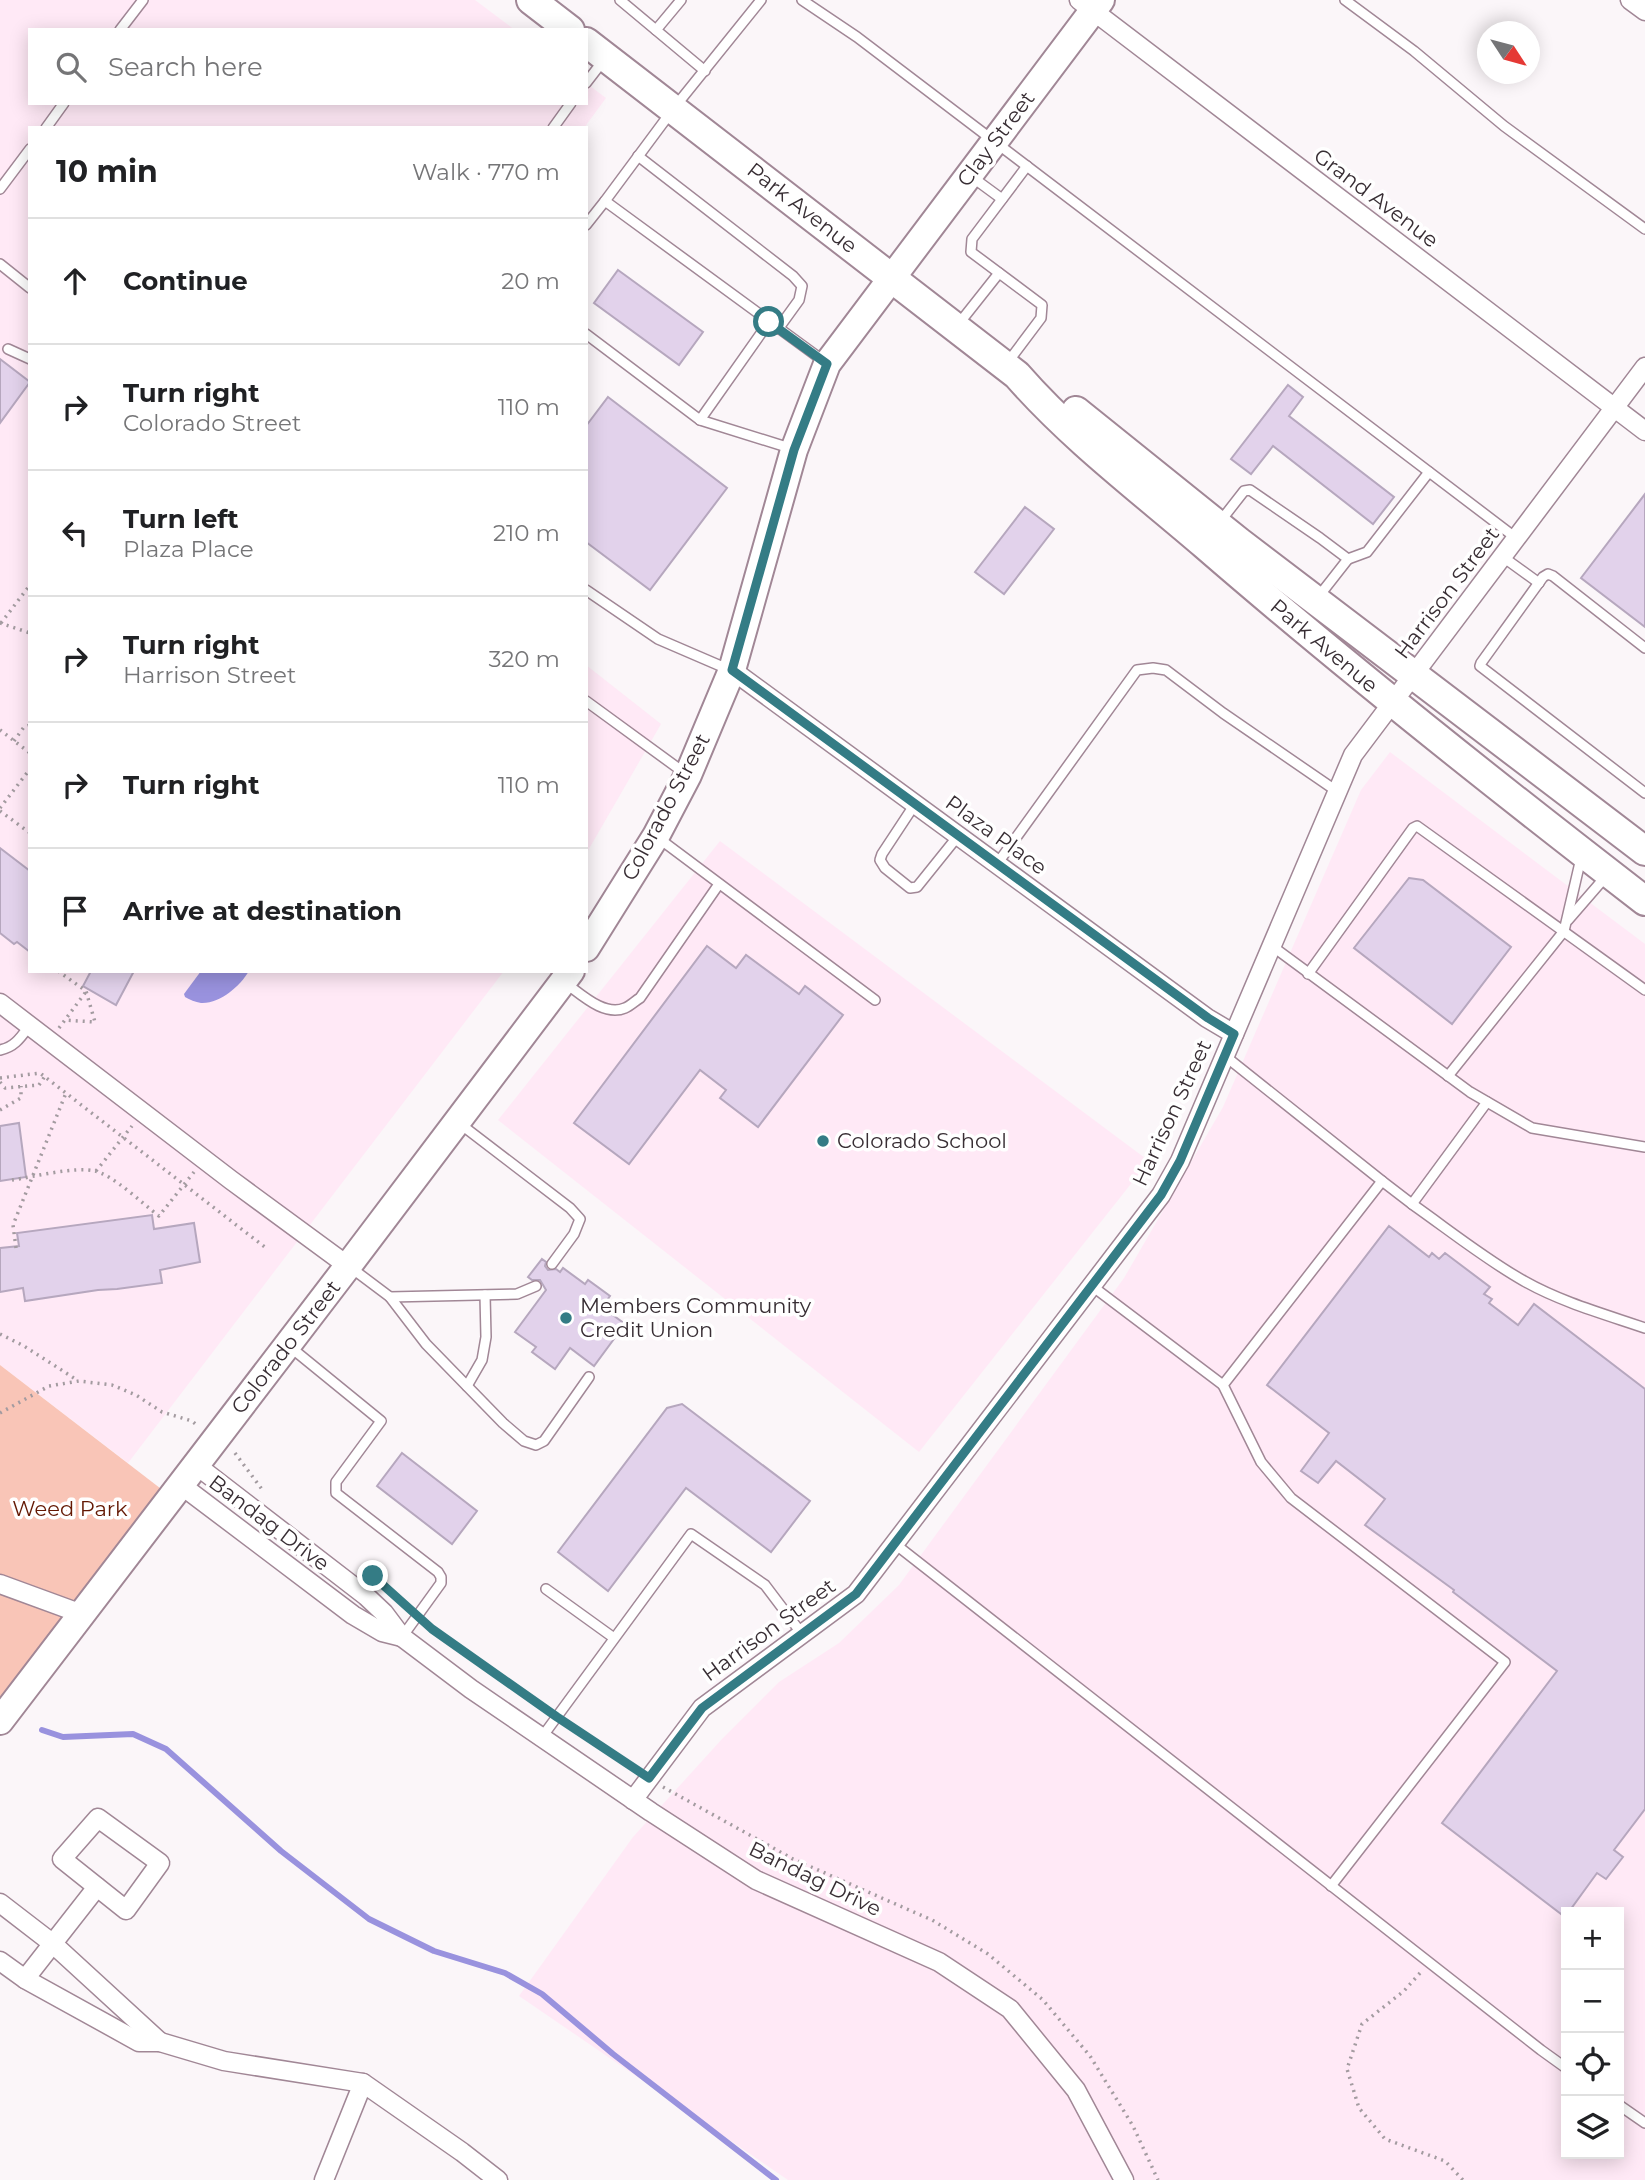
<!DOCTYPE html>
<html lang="en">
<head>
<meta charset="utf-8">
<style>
	:root { --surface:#fff; --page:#f2f2f2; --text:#202124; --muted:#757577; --line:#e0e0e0 }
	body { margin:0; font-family:Montserrat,sans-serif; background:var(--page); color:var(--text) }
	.controls { position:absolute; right:21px; bottom:21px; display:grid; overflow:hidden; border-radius:0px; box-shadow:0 4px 18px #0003 }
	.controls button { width:63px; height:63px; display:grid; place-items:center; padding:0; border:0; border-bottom:2px solid var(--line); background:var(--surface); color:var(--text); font:35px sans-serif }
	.compass { position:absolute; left:1477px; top:21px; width:63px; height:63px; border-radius:50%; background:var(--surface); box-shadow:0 4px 18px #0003; rotate:126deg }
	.stop { position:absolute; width:21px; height:21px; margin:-16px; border:5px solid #347c85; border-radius:50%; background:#fff }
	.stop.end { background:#347c85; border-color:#fff; box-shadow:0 2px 7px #0008 }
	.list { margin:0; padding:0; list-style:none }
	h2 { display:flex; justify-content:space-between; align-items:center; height:91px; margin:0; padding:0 28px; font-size:30px }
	h2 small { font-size:23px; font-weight:400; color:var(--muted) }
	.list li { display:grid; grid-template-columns:46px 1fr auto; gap:21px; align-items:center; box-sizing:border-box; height:126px; padding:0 28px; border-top:2px solid var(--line) }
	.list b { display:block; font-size:26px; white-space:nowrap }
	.list p { margin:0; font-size:23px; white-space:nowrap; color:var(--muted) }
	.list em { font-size:23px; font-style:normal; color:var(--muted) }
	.icon { flex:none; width:38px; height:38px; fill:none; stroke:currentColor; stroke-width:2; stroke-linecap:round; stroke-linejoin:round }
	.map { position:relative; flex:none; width:1645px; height:2180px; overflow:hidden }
	.search { position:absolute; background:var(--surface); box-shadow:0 4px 18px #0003; left:28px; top:28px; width:560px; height:77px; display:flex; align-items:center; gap:18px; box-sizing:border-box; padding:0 24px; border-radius:0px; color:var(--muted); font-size:26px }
	.panel { position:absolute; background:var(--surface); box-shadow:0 4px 18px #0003; left:28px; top:126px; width:560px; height:847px; border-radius:0px }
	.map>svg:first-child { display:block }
	.built { fill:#ffe9f6; fill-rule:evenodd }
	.green { fill:#f9c5b7 }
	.water { fill:#9992de }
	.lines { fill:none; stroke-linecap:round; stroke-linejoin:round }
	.stream { stroke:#9992de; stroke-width:6 }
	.building { fill:#e2d2eb; stroke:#b6a7be; stroke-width:2 }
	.lane-casing { stroke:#a18796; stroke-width:12 }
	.street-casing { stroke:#a18796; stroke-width:21 }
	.secondary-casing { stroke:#a18796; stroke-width:30 }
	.primary-casing { stroke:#a18796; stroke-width:32 }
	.path { stroke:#a39ba0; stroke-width:3.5; stroke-dasharray:2 5; stroke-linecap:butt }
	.lane { stroke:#fff; stroke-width:9 }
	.street { stroke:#fff; stroke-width:18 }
	.secondary { stroke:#fff; stroke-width:26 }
	.primary { stroke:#fff; stroke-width:28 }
	.route { stroke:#347c85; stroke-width:9 }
	.poi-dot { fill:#347c85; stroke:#fff; stroke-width:2.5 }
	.labels { text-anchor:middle; stroke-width:7; stroke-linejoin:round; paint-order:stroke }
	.street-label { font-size:21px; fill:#382e34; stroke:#fff }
	.poi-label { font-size:21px; fill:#382e34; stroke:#fff; text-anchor:start }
	.park-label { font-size:21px; fill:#641803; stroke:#fff }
</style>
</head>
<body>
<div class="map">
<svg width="1645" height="2180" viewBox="0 0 1645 2180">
	<rect width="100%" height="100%" fill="#fbf6f9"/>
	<g class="built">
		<path d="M0,0H475L515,30H30V103H586V83L606,98L584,128H30V971H504L128,1463L0,1365Z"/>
		<path d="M586,665L661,724L586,854Z"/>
		<path d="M1390,752L1645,944V2180H788L519,1996L633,1837L722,1739L779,1682L839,1643L899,1585L1124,1278L1223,1107L1361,790ZM1566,1912H1619V2154H1566Z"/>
		<path d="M720,841L1149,1161L919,1452L498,1120Z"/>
	</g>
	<path class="green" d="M0,1365L169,1495L0,1718Z"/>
	<path class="water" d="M201,971H249C240,986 220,1004 201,1003C195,1002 190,1000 185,997L184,994Z"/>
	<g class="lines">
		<path class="stream" d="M42,1730L63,1737L133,1734L166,1749L281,1851L369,1919L434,1951L505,1973L542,1994L613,2054L776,2180"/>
	</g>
	<g class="building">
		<path d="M618,270L703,332L679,365L594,303Z"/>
		<path d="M0,359L30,382L0,423Z"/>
		<path d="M1288,385L1303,397L1289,416L1394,497L1373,524L1273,446L1251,474L1231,459Z"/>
		<path d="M608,397L727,488L650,590L586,542V426Z"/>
		<path d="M1645,494V627L1581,578Z"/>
		<path d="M1025,507L1054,529L1004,594L975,572Z"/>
		<path d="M0,848L30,871V952L17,942L14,944L0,933Z"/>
		<path d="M1409,878L1423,880L1511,947L1452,1024L1354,948Z"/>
		<path d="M707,946L736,968L746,955L799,994L805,986L843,1015L758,1127L720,1098L726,1090L700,1070L629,1164L574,1123Z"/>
		<path d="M91,971H134L116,1005L83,986Z"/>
		<path d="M19,1123L26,1177L0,1181V1126Z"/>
		<path d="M152,1215L154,1229L194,1223L200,1262L160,1270L162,1283L117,1289L98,1290L25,1301L23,1288L0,1292V1248L19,1246L17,1233Z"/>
		<path d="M1389,1226L1429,1257L1432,1253L1439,1259L1445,1253L1490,1287L1484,1294L1492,1299L1489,1303L1518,1325L1534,1304L1645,1389V1809L1614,1850L1623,1857L1606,1879L1597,1873L1565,1917L1442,1823L1557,1671L1453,1592L1454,1590L1365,1525L1385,1499L1336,1461L1318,1483L1301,1471L1329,1433L1267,1385Z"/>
		<path d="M542,1259L546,1262L545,1266L548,1270L556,1269L560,1272L563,1268L585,1284L588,1280L610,1296L602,1307L625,1324L594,1366L570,1348L555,1369L532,1352L536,1347L515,1332L546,1290L540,1280H532L528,1277Z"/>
		<path d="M682,1404L810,1501L771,1552L686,1488L608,1591L558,1552L667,1408Z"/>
		<path d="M402,1453L477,1511L452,1544L377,1486Z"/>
	</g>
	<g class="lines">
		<g class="lane-casing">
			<g id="lane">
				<path d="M620,0L705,71"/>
				<path d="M761,0L674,108L605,201L825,362"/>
				<path d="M802,0L857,37L1516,538"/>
				<path d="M1345,0L1414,51L1504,126L1645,229"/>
				<path d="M120,30L143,0"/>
				<path d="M656,30L681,0"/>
				<path d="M586,83L603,61"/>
				<path d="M46,128L64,103"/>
				<path d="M553,128L571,103"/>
				<path d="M638,156L793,276L802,286L799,300L778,329"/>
				<path d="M972,177L1002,199"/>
				<path d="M0,189L30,149"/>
				<path d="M586,225L605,201"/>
				<path d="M0,264L30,288"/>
				<path d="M957,326L999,273"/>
				<path d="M586,334L700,420L793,449"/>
				<path d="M8,349L30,359"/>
				<path d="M1008,362L1041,318L1042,305L971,252L972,239L1027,166"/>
				<path d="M700,420L769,322"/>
				<path d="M1219,523L1244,491L1250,490L1320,538L1348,559L1319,596"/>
				<path d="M1503,557L1539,583"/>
				<path d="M1348,559L1367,552L1429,472"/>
				<path d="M586,590L658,639L730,670"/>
				<path d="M1645,648L1553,576L1548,574L1543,577L1481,663L1480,666L1645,793"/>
				<path d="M586,701L686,774"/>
				<path d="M915,804L882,854L880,860L885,868L910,888L917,887L958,836"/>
				<path d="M657,837L875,1000"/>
				<path d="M997,864L1137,670L1153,668L1166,670L1223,713L1338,792"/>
				<path d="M1568,920L1607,875"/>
				<path d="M1272,946L1470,1092L1532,1128L1645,1147"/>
				<path d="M1308,974L1413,828L1417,826L1645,990"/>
				<path d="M564,982C581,994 604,1017 625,1008C630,1006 635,1001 640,998L719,884"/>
				<path d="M0,1050C15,1047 21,1037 30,1025"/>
				<path d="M1448,1076L1564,931L1581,858"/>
				<path d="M459,1123L570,1208L580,1219L574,1234L552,1264"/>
				<path d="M1382,1181L1412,1204L1487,1102"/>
				<path d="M1412,1204C1449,1230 1485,1259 1524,1281C1561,1302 1604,1314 1645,1328"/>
				<path d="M350,1267L390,1297L517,1294L536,1286"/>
				<path d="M1092,1286L1223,1385L1382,1181L1225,1056"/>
				<path d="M390,1297L426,1344L503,1423L524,1441L536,1445L544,1441L589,1377"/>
				<path d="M289,1346L381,1421L336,1482V1493L438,1572L441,1577V1583L402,1637"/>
				<path d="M1223,1385L1261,1462L1291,1498L1505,1662L1331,1886"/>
				<path d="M467,1386L482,1360L486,1337L485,1295"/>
				<path d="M895,1544L1541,2050L1566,2068"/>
				<path d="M546,1589L614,1638"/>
				<path d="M542,1737L691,1534L765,1585L802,1634"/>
				<path d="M1619,2105L1645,2123"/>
			</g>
		</g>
		<g class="street-casing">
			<g id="street">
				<path d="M1079,0L1645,431"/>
				<path d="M1630,0L1645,11"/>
				<path d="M732,670L1207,1018L1234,1034"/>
				<path d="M0,1003L231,1180L348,1266"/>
				<path d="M196,1465L366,1596L384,1613L402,1637L471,1689L651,1812L756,1880L939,1962L1010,2009L1076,2090L1124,2180"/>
				<path d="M181,1485L353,1615L382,1632L402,1637"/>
				<path d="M0,1584L82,1614"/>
				<path d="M633,1800L702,1708L856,1594L1161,1195L1180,1161L1353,755L1645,367"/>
				<path d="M98,1818L160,1863L126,1910L62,1859Z"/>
				<path d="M0,1903L52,1943L160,2042"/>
				<path d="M0,1961L25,1979L139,2042H160L224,2061L363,2083L462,2152L498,2180"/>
				<path d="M25,1979L97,1887"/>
				<path d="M324,2180L363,2083"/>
			</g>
		</g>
		<g class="secondary-casing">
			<g id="secondary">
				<path d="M586,948L656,836L688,775L732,670L794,450L827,364L1101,0"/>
				<path d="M0,1721L348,1266L571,971"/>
			</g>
		</g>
		<g class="primary-casing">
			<g id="primary">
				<path d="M531,0L570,30"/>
				<path d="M586,42L1017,375C1072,438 1141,490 1205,545C1348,669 1496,786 1645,901"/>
				<path d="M1076,411L1239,542L1645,851"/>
			</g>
		</g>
		<g class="path">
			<path d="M0,623L30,633"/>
			<path d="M1,623L30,585"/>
			<path d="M0,730L30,753"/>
			<path d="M14,741L24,727L30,725"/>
			<path d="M0,808L30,769"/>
			<path d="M0,811L30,833"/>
			<path d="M58,971L86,991L95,1022L64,1020"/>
			<path d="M59,1028L88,989"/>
			<path d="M0,1078L40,1073L266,1248"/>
			<path d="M0,1082L5,1088L39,1085L45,1076"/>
			<path d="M0,1110L21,1098V1086"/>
			<path d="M96,1171L132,1126"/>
			<path d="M12,1180C33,1177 76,1166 95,1171C113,1175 143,1204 159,1216L194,1172"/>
			<path d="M16,1248L13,1225L66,1093"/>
			<path d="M0,1334L24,1346L77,1380"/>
			<path d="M0,1413L49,1386L79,1381L112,1385L136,1395L162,1412L192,1421L198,1426"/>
			<path d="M235,1453L264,1492"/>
			<path d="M427,1624L546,1709"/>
			<path d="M567,1723L633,1767"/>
			<path d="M663,1787L793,1859L932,1920L988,1954L1043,2000L1090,2056L1133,2126L1158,2180"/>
			<path d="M1420,1973L1404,1991L1362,2024L1347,2069L1359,2108L1385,2139L1445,2161L1463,2180"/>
		</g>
		<use href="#lane" class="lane"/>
		<use href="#street" class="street"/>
		<use href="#secondary" class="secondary"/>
		<use href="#primary" class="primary"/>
	</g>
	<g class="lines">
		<path class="route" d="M373,1576L432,1629L557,1717L649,1778L702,1708L856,1594L1161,1195L1180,1161L1234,1034L1208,1018L732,670L794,450L827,364L769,322"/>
	</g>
	<g class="poi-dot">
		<circle cx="823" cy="1141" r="7"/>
		<circle cx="566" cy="1318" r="7"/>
	</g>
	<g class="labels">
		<g class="street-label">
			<text transform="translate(996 139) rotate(-53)" y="7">Clay Street</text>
			<text transform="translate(1376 198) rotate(37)" y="7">Grand Avenue</text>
			<text transform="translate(802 208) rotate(38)" y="7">Park Avenue</text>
			<text transform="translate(1447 593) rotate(-53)" y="7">Harrison Street</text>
			<text transform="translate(1324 646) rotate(40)" y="7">Park Avenue</text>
			<text transform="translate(666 807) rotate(-62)" y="7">Colorado Street</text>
			<text transform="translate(996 835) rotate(36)" y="7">Plaza Place</text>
			<text transform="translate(1172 1113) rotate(-65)" y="7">Harrison Street</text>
			<text transform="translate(286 1347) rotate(-52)" y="7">Colorado Street</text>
			<text transform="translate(269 1523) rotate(37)" y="7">Bandag Drive</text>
			<text transform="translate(769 1630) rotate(-36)" y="7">Harrison Street</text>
			<text transform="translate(815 1879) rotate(26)" y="7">Bandag Drive</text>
		</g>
		<g class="poi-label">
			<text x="837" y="1148">Colorado School</text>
			<text x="580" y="1313">Members Community<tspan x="580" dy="24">Credit Union</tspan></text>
		</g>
		<g class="park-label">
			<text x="70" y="1516">Weed Park</text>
		</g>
	</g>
</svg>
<div class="controls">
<button>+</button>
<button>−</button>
<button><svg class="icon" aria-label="locate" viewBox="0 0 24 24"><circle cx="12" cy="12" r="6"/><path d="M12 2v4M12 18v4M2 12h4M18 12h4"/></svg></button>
<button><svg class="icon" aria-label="layers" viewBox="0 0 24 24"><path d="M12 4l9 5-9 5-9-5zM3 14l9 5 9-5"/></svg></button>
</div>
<svg class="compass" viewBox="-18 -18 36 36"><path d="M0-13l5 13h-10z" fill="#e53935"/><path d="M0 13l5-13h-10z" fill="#757577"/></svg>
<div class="stop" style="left:769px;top:322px"></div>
<div class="stop end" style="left:373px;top:1576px"></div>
<div class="search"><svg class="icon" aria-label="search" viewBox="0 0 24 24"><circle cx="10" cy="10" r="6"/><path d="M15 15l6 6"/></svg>Search here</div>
<section class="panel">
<h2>10 min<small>Walk · 770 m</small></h2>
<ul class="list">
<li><svg class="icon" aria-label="ahead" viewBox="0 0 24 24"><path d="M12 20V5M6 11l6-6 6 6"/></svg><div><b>Continue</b></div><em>20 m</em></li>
<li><svg class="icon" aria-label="right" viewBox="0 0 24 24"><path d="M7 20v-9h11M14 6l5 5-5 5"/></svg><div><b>Turn right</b><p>Colorado Street</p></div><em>110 m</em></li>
<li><svg class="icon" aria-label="left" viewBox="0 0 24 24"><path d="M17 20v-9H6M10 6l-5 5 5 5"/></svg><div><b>Turn left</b><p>Plaza Place</p></div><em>210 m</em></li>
<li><svg class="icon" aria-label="right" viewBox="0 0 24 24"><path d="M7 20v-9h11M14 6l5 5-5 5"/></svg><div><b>Turn right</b><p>Harrison Street</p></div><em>320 m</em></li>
<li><svg class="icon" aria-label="right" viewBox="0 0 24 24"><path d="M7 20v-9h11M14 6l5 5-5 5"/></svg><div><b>Turn right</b></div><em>110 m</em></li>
<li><svg class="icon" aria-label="arrive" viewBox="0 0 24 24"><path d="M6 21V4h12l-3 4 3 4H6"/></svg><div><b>Arrive at destination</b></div></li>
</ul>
</section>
</div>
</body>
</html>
